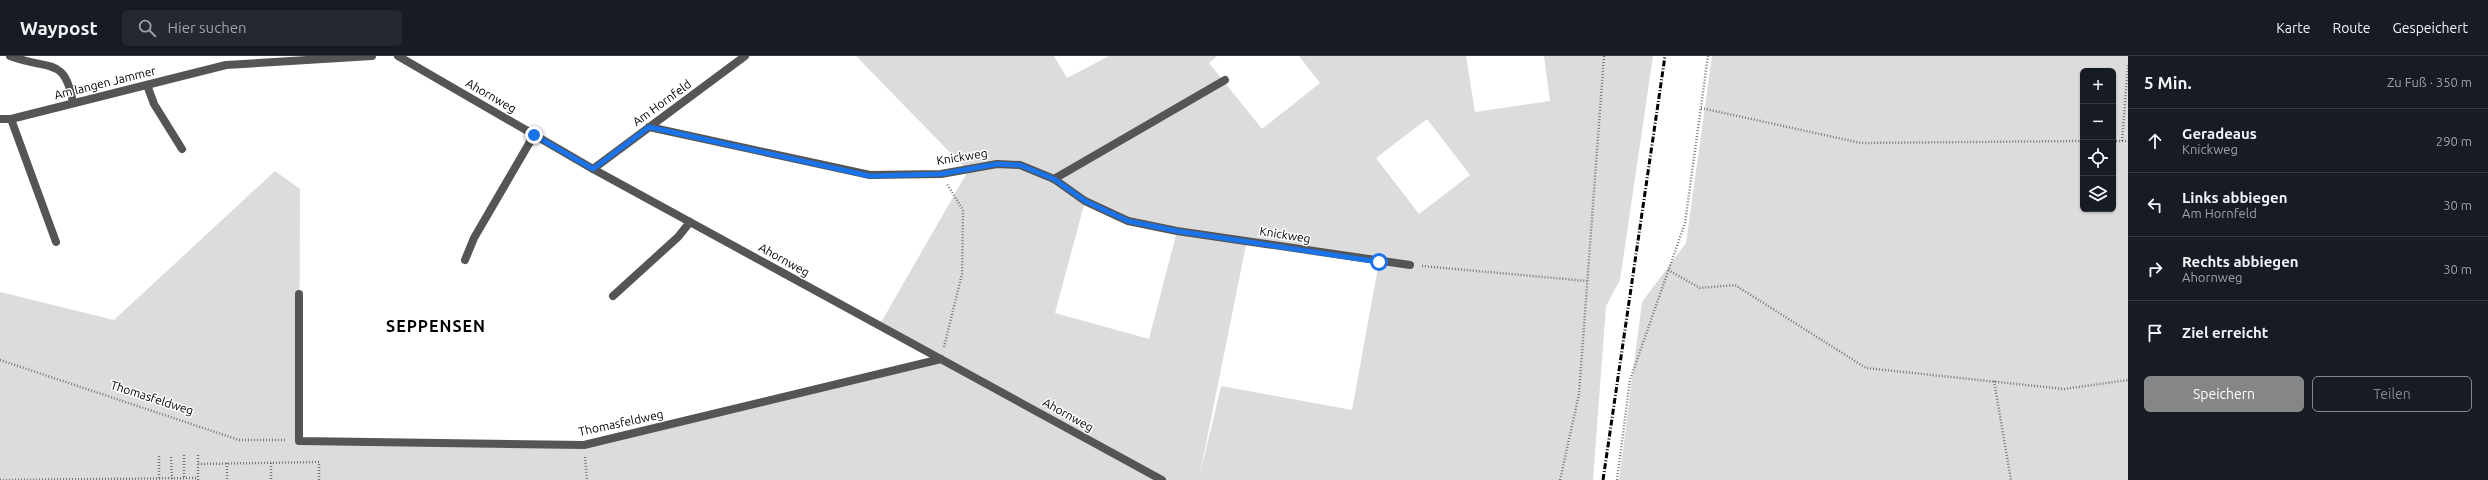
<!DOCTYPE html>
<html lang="de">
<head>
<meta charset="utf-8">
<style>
	:root { --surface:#171b24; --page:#242831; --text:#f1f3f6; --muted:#9ea1a6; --line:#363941; --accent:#858687 }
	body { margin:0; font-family:Ubuntu,sans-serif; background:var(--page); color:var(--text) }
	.controls { position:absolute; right:12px; top:12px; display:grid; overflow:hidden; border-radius:6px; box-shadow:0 1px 3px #0004 }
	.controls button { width:36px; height:36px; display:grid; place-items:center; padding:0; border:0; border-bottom:1px solid var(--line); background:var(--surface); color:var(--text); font:20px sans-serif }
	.stop { position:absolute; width:12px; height:12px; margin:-9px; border:3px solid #1a73e8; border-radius:50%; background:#fff }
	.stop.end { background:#1a73e8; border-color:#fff; box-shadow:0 1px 4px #0008 }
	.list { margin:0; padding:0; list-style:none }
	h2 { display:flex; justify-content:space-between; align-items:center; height:52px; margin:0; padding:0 16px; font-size:17px }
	h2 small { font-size:13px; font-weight:400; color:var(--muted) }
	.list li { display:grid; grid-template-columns:26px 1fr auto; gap:12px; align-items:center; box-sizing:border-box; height:64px; padding:0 16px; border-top:1px solid var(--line) }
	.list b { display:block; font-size:15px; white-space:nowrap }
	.list p { margin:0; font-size:13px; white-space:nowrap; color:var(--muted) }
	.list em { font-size:13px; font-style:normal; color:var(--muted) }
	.actions { display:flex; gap:8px; padding:12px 16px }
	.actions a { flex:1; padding:9px 0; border:1px solid var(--accent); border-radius:6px; text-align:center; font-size:14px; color:var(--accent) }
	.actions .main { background:var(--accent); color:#fff }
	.icon { flex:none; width:22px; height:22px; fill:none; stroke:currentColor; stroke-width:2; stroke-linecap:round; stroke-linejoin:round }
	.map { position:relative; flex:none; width:2128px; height:424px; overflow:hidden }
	header { display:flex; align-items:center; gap:24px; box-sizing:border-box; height:56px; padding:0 20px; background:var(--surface); border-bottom:1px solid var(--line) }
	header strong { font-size:19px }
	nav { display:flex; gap:22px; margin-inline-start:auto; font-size:14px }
	.search { width:280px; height:36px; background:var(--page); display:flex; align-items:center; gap:10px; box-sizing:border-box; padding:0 14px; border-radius:6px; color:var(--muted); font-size:15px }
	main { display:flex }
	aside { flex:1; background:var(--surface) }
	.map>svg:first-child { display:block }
	.green { fill:#dcdcdc; fill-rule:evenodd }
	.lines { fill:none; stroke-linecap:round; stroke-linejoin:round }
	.path { stroke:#777; stroke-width:2.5; stroke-dasharray:1 2; stroke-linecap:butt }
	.service { stroke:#555; stroke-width:8 }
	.minor { stroke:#555; stroke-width:8 }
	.rail { stroke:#000; stroke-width:3; stroke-dasharray:6 2 1 2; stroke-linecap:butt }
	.route { stroke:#1a73e8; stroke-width:5 }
	.labels { text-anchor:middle; stroke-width:3; stroke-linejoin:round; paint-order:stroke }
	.street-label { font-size:12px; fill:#000; stroke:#fff }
	.district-label { font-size:16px; font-weight:bold; letter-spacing:1px; fill:#000; stroke:#fff }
</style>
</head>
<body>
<header>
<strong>Waypost</strong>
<div class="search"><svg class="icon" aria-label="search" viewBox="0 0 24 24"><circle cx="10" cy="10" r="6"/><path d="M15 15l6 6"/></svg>Hier suchen</div>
<nav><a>Karte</a><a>Route</a><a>Gespeichert</a></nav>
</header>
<main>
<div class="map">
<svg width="2128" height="424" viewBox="0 0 2128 424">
	<rect width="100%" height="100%" fill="#fff"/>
	<path class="green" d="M856,0h198l13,22 42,-22h108l-8,7 53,66 58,-46 -21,-27h167l9,56 75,-11 -6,-45h109l-33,224 -14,26 -13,174h-1593v-188l114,28 161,-149 25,18 -1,252 285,4 356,-86 -61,-33 89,-155zM1427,63l43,56 -51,39 -43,-56zM1085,145l43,20 49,10 -28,108 -94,-26zM1247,184l132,22 -27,148 -131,-24 -22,93z
		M1712,0h416v424h-509l23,-178 44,-59zM2083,15h30v138h-30z"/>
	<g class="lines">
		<path class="path" d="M1701,52l160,35 222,-2
			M2113,85h9l6,-76
			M2122,85h6
			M1422,210l165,15
			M1668,214l32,18 35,-3 131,83 198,21 64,-9
			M944,291l18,-73 1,-64 -16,-26
			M0,304l239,80h47
			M1994,325l17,99
			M184,399v23
			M198,399v25
			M159,400v22
			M171,401l1,23
			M585,401l2,23
			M227,407v17
			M271,407v17
			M198,408l121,-2v18
			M0,424l198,-2
			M1560,424l19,-86 25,-338
			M1617,424l13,-100 55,-157 23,-167"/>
		<path class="service" d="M10,0c40,15 55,0 63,47
			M147,29l7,19 28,45
			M1054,123l171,-99
			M465,204l9,-22 60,-103
			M613,240l65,-59 12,-15"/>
		<path class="minor" d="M398,0l195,113 569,311
			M0,63h11l215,-54 146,-9
			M11,63l45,123
			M649,71l221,48 71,-1 56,-10 23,1 34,14 31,22 43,20 49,10 233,34
			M593,113l152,-113
			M299,238v147l285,4 357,-86"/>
		<path class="rail" d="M1603,424l62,-424"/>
	</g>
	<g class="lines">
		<path class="route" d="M534,79l59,34 56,-42 221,49 71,-2 56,-10 23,1 34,14 31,22 43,20 49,10 202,31"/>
	</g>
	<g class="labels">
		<g class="street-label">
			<text transform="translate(105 27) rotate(-14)" y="4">Am langen Jammer</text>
			<text transform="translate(491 40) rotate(30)" y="4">Ahornweg</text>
			<text transform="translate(662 47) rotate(-36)" y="4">Am Hornfeld</text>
			<text transform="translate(962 101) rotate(-9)" y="4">Knickweg</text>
			<text transform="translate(1285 179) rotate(9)" y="4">Knickweg</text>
			<text transform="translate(784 204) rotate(29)" y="4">Ahornweg</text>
			<text transform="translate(152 342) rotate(18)" y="4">Thomasfeldweg</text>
			<text transform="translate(1068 359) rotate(29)" y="4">Ahornweg</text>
			<text transform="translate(621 367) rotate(-12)" y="4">Thomasfeldweg</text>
		</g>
		<g class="district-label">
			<text x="436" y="276">SEPPENSEN</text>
		</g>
	</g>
</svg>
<div class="controls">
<button>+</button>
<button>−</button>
<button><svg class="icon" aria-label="locate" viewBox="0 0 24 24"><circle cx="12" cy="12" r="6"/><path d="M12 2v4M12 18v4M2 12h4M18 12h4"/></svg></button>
<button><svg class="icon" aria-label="layers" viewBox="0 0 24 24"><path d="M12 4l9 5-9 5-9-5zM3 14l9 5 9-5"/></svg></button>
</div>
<div class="stop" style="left:1379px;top:206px"></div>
<div class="stop end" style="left:534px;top:79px"></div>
</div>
<aside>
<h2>5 Min.<small>Zu Fuß · 350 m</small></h2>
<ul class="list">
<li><svg class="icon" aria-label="ahead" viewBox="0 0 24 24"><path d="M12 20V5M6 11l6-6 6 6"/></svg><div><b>Geradeaus</b><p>Knickweg</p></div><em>290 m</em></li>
<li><svg class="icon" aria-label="left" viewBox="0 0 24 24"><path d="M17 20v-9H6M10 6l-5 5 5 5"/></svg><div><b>Links abbiegen</b><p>Am Hornfeld</p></div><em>30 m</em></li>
<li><svg class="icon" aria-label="right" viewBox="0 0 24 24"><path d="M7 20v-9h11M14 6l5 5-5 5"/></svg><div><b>Rechts abbiegen</b><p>Ahornweg</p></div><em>30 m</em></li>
<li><svg class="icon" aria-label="arrive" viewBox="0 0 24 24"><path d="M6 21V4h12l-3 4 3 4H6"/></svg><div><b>Ziel erreicht</b></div></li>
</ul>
<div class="actions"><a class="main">Speichern</a><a>Teilen</a></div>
</aside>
</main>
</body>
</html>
